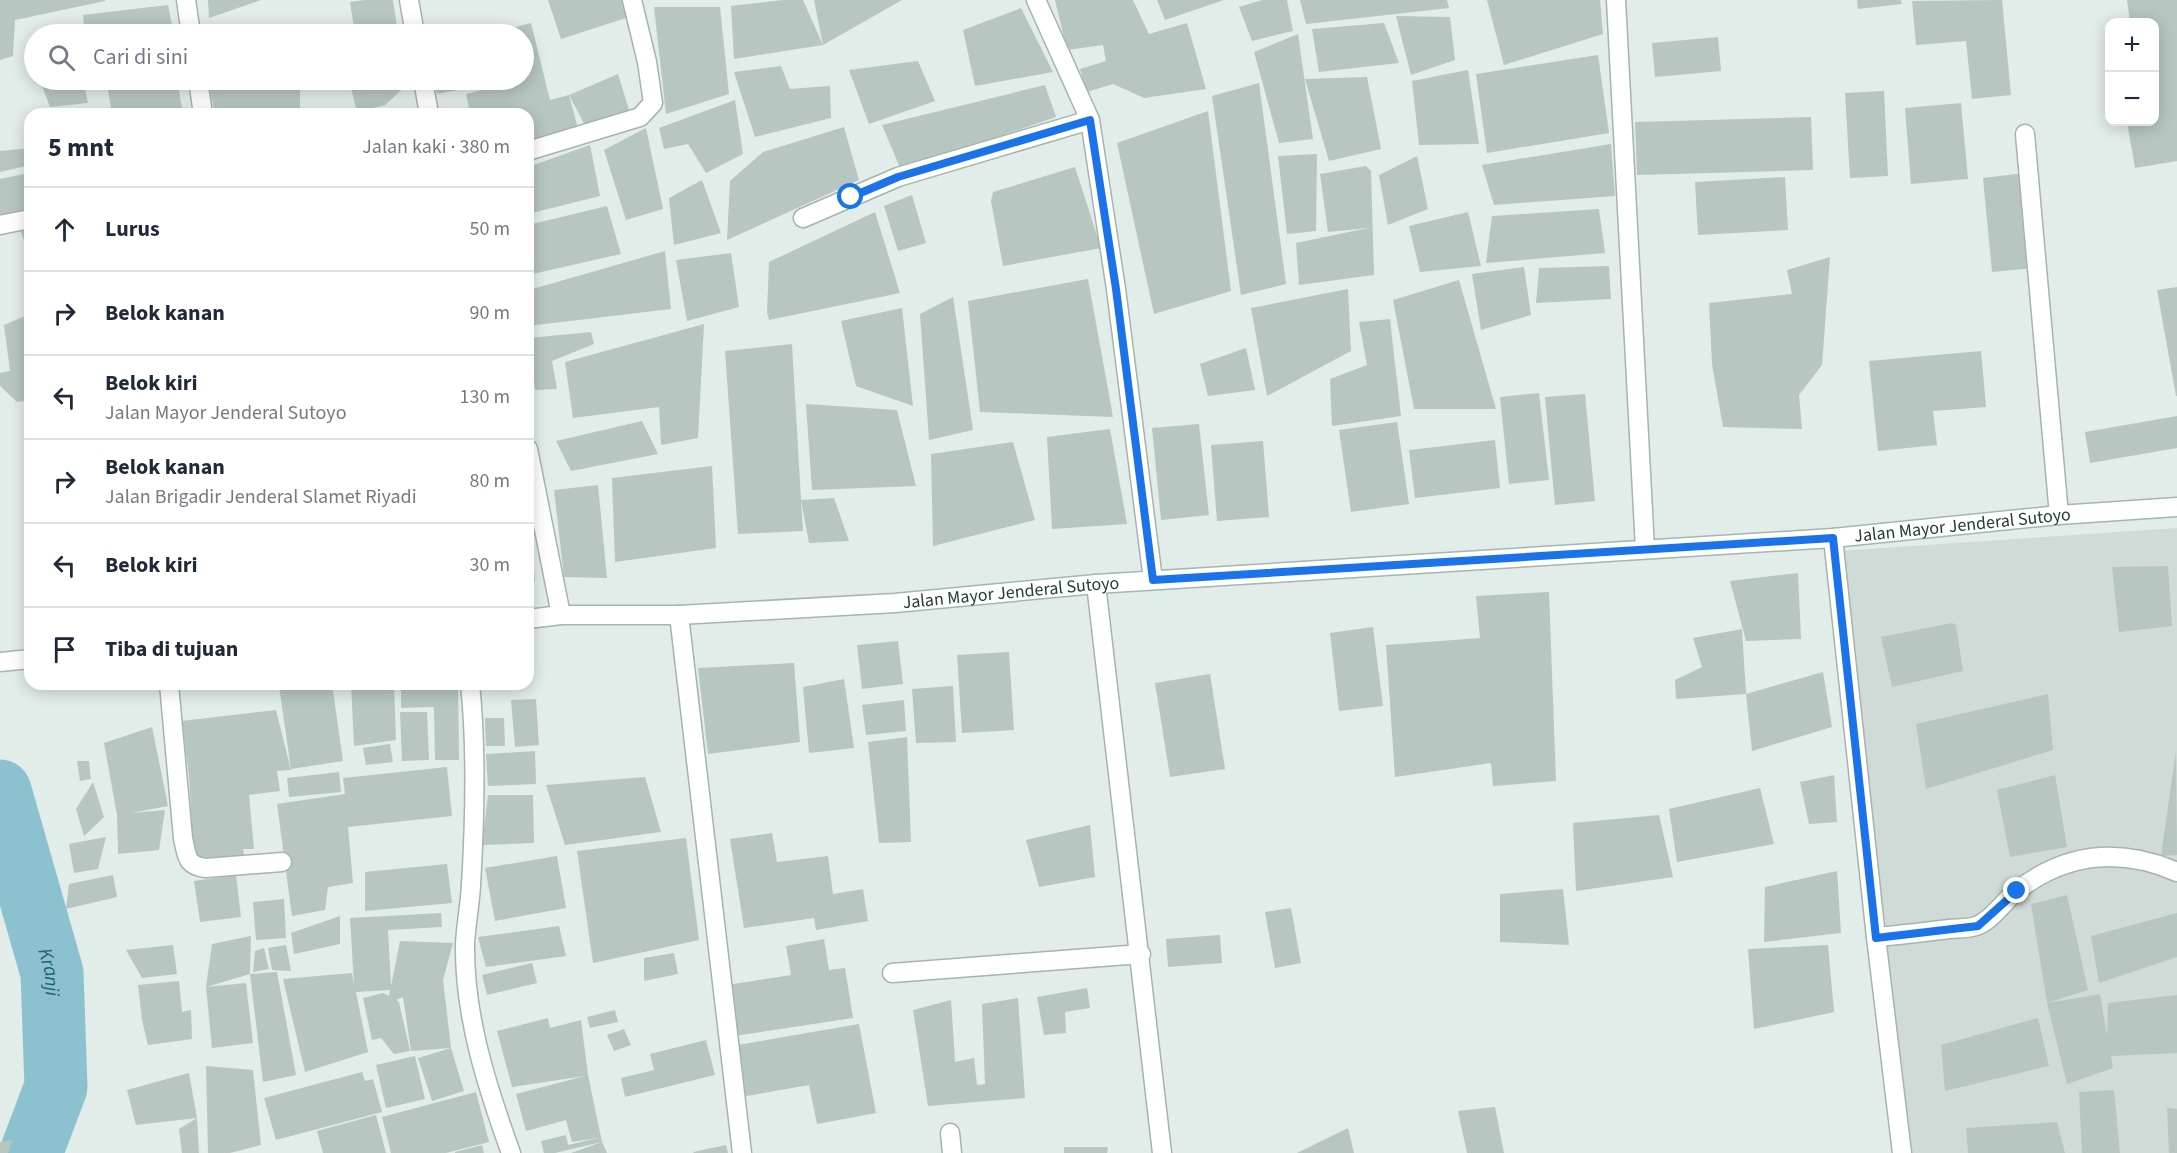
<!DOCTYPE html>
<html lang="id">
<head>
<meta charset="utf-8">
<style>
	:root { --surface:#fff; --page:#f6f6f7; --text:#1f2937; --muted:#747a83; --line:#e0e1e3 }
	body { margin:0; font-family:"Source Sans 3",sans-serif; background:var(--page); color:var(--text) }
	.controls { position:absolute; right:18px; top:18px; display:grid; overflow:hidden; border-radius:12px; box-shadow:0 3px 15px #0003 }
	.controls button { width:54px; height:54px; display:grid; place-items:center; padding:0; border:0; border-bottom:2px solid var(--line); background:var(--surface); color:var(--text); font:30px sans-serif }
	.stop { position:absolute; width:18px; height:18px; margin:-14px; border:4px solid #1a73e8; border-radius:50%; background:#fff }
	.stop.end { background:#1a73e8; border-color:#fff; box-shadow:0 2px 6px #0008 }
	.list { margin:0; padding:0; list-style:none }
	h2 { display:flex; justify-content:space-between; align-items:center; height:78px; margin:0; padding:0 24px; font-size:26px }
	h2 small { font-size:20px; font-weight:400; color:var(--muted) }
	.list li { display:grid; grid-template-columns:39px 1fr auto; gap:18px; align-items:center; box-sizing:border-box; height:84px; padding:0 24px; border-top:2px solid var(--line) }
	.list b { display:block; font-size:22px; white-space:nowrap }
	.list p { margin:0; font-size:20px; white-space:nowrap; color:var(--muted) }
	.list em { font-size:20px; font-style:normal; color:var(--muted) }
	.icon { flex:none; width:33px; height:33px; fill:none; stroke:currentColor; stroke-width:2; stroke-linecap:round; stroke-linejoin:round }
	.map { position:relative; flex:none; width:2177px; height:1153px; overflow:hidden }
	.search { position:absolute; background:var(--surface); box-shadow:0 3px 15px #0003; left:24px; top:24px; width:510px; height:66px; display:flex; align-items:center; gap:15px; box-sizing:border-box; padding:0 21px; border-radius:33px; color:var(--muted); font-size:22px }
	.panel { position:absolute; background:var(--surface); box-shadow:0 3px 15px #0003; left:24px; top:108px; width:510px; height:582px; border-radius:18px }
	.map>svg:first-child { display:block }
	.built { fill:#d0dbd7 }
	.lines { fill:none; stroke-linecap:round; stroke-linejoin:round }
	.river { stroke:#8cc1cf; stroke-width:63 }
	.building { fill:#b7c6c1 }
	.minor-casing { stroke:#a5b4af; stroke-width:21 }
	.tertiary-casing { stroke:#a5b4af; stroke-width:21 }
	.secondary-casing { stroke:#a1b7b0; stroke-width:21 }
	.minor { stroke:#fff; stroke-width:18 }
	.tertiary { stroke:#fff; stroke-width:18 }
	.secondary { stroke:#fff; stroke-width:18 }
	.route { stroke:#1a73e8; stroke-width:8 }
	.labels { text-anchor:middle; stroke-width:4.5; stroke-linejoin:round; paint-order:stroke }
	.street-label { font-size:18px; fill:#233c36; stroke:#f2f8f6 }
	.water-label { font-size:20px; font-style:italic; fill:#1f6376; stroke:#f2f8f6 }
</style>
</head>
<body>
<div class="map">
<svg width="2177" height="1153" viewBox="0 0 2177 1153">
	<rect width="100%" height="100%" fill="#e2ece8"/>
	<path class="built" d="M2177,528v625h-271l-68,-602z"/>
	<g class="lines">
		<path class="river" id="s1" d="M0,791l52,182 4,114 -25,66"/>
	</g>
	<path class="building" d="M0,0h105v1l-90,19 -2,36 -13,4z
		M208,0h53l-52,18z
		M365,0h28l5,34h-43l-5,-32z
		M548,0h76l5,17 -68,22z
		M783,0h20l20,45 -9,-45h88l-79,45 -89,14 -3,-53z
		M1055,0h78l16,34 38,-11 19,66 -62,9 -31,-14 -26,8 -7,-23 26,-8 -3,-16 -36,5z
		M1157,0h67l-59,20z
		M1262,0h25l6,31 -41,10 -13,-34z
		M1300,0h147l2,8 -143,16z
		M1487,0h113l3,34 -99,31z
		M1857,0h44l1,4 -44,5z
		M2002,0l9,95 -39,4 -6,-58 -50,4 -4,-44z
		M2127,0h50v161l-42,7 -8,-46h27v-100h-24z
		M168,5l6,29h-89l-2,-19z
		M654,7h66l9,87 -63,20z
		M1021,8l32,64 -78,14 -12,-56z
		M1396,16l54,1 5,43 -44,15z
		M531,23l19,77 19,-5 11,41 -52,13v-35h-58l-4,-20 32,-8 -2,-6h28v-46h-35z
		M1384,23l15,40 -80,9 -7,-43z
		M303,30v4h-36v-2z
		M1298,34l15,105 -34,4 -25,-91z
		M1718,37l3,34 -66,6 -3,-34z
		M1598,55l11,78 -122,20 -11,-79z
		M918,61l17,40 -66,23 -20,-54z
		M781,66l9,23 40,-3 1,32 -76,19 -21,-65z
		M1468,70l11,74 -60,1 -7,-64z
		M618,74l12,39 -44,14 -17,-32z
		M1367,77l14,72 -52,12 -24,-82z
		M40,80h43l5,23 -38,4z
		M177,80l6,33 -71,1 -4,-24z
		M208,80h102v5l-10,3v26h-85z
		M349,80h59l1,3 -24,22 -28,7z
		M434,80h39l1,7 -37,7z
		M1259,83l27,201 -45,11 -29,-199z
		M1045,85l11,32 -155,53 -19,-45z
		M1884,91l4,85 -38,2 -5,-85z
		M735,100l8,54 -37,19 -18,-29 -24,5 -5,-21z
		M1961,103l7,76 -57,5 -6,-76z
		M1208,111l23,180 -77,23 -37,-171z
		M1811,117l2,53 -176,5 -2,-53z
		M844,127l15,53 -132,60 3,-59 33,-29z
		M646,128l17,81 -37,11 -22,-70z
		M1611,144l4,52 -121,9 -12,-40z
		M590,145l10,51 -72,18v-47z
		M30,148v17l-30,7v-21z
		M1317,154l-1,77 -29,3 -9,-78z
		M1417,156l11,53 -40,16 -9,-50z
		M1366,166l5,5 3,104 -75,10 -3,-42 72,-15 -40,4 -8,-58z
		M1075,167l26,81 -98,18 -12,-65 2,-9z
		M2024,173l10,95 -42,4 -9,-94z
		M24,174l6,39 -30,6v-40z
		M1785,177l3,53 -90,5 -3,-53z
		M702,180l19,53 -47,12 -5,-47z
		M912,195l14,48 -28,8 -14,-45z
		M607,206l14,48 -93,21v-50z
		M1599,209l6,44 -119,10 6,-47z
		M875,212l25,81 -131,27 -2,-8 2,-50z
		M1468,212l13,54 -61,6 -11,-46z
		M19,227h11v29z
		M665,251l6,58 -143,17 1,-36z
		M731,253l8,54 -52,14 -11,-61z
		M1830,257l-8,108 -23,30 3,34 -79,-2 -11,-63 -3,-61 83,-9 -5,-24z
		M1609,266l2,33 -75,4 3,-35z
		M1524,267l7,48 -50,15 -9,-56z
		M1088,279l25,138 -133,-5 -12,-111z
		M1459,280l37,129h-82l-21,-109z
		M28,283l2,32 -5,1z
		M2177,287v109h-1l-19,-106z
		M1348,289l3,62 -84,45 -16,-88z
		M953,297l20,133 -44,10 -9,-126z
		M902,308l11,98 -57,-20 -15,-65z
		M25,316l5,7v77l-13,2 -17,-16v-13l10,-2 -6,-46z
		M1390,319l11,97 -69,10 -2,-47 37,-14 -8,-43z
		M704,324l-6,114 -37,7 -2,-38 -86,11 -8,-56z
		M591,332l3,12 -42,17 5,28 -22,1 -6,-52z
		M792,344l9,156 33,-2 15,43 -40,2 -8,-43 2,31 -65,3 -13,-183z
		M1246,348l9,42 -47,6 -8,-32z
		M1981,351l5,56 -53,4 4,34 -59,6 -9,-90z
		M1539,393l10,87 -40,4 -9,-87z
		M1585,394l10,107 -40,4 -10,-108z
		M806,404l91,6 19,76 -104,4z
		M2177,416v32l-87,15 -5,-31z
		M642,421l16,33 -87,17 -15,-30z
		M1397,422l12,82 -58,8 -12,-82z
		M1199,424l10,91 -48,5 -9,-92z
		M1110,429l17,95 -75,5 -5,-92z
		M1495,440l5,48 -85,10 -6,-48z
		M1263,441l6,76 -52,4 -6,-76z
		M1013,442l22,78 -102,26 -2,-92z
		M712,466l4,82 -101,14 -3,-84z
		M598,485l9,93 -43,-1 -10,-87z
		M528,526h2l5,55h-7z
		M2168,566l4,60 -53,6 -7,-65z
		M1798,573l3,66 -55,2 -16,-60z
		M1549,592l7,189 -63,5 -2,-23 -96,14 -9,-132 94,-7 -4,-42z
		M1952,623l4,2 7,46 -71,16 -11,-50z
		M1373,627l10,79 -44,5 -9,-78z
		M1742,629l4,65 -70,5 -1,-19 27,-13 -9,-29z
		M898,641l5,43 -41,5 -5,-44z
		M1009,652l5,78 -52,3 -5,-78z
		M794,663l6,79 -92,12 -10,-86z
		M1823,672l9,55 -80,24 -6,-57z
		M1210,674l15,95 -55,8 -15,-94z
		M844,679l10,69 -45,5 -6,-66z
		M290,684h42l11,77 -52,8 -12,-83z
		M351,684h43l2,56 -42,6z
		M953,686l3,56 -40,1 -4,-54z
		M401,687h57l1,73h-24l-1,-53 -33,1z
		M2048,694l5,56 -127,39 -10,-65z
		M536,699l3,46 -24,2 -4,-47z
		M904,700l2,31 -40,4 -4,-30z
		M276,710l15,60 -14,1 3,20 -31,4 5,54h-11l1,7 -50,7 -5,-87 -7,-55z
		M400,712h27l2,48 -27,1z
		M485,718h19l1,28h-19z
		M152,727l16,79 -37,7 34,-3 -6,40 -41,4 -1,-39 -13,-72z
		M907,737l4,105 -32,1 -11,-101z
		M390,744l3,18 -27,3 -3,-17z
		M535,751l1,33 -48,2 -2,-32z
		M2176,751l1,104 -16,1z
		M77,761h12l2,18 -11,2z
		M447,767l5,49 -104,11 5,56 -25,4 -3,23 -33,6 -15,-112 68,-10 -2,-16z
		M339,772l2,20 -52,5 -2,-19z
		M1834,775l3,47 -28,2 -9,-42z
		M2055,775l12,72 -57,10 -13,-67z
		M645,777l16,55 -96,13 -19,-60z
		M93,782l11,35 -20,19 -8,-27z
		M1760,788l14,56 -97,18 -8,-53z
		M488,795h45l1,48 -52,2z
		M1659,815l14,62 -97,14 -3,-68z
		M1090,825l5,52 -56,10 -13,-47z
		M772,833l5,29 51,-6 5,38 30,-5 5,32 -52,9 -2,-12 -70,10 -14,-89z
		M106,837l-8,32 -24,4 -5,-29z
		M686,838l13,102 -106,23 -16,-112z
		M557,856l9,52 -71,13 -10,-53z
		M447,864l5,39 -87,8v-39z
		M1837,871l4,62 -77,9 1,-55z
		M113,875l4,22 -51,12 3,-25z
		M236,875l5,42 -41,5 -6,-41z
		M1563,889l6,56 -69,-3v-48z
		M2067,895l21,95 -41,13 -16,-99z
		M284,899l2,39 -30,2 -3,-38z
		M1291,908l10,55 -26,5 -10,-56z
		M441,913l1,14 -54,3 3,56 9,-45 53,2 -10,37 8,68 13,43 -32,10 -14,-43 33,-10 -40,3 -8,-54 -7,3 3,2 11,49 -16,3 -13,-16 -9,2 -9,-42 20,-5 6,3 1,-6 -34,2 12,60 -63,20 -22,-93 69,-6 2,12 -4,-67z
		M2177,913v44l-78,26 -8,-47z
		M340,916v28l-46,10 -3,-21z
		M559,926l7,30 -80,11 -8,-30z
		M1220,935l2,28 -54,4 -2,-28z
		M251,936l-1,38 27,-2 19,103 -33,7 -13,-108 -44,13 40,-4 7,60 -41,5 -6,-61 6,-43z
		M824,939l5,31 16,-2 8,50 -119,18 -7,-51 64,-10 -5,-29z
		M173,945l4,29 -35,4 -16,-28z
		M286,945l5,26 -19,-1 -4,-22z
		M1828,945l6,67 -80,17 -6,-80z
		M264,948l5,21 -16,3 2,-21z
		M674,953l4,21 -34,7v-23z
		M532,963l5,20 -50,12 -5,-20z
		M179,981l3,31 9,-2 1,29 -44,6 -6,-25 -4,-35z
		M1087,988l3,20 -25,4 1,21 -22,2 -7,-38z
		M2100,994l7,42 1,-33 69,-8v58l-66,3 2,12 -46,16 -20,-81z
		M1018,998l7,100 -97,8 -15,-96 38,-10 4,62 19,-4 3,27 8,-1 -3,-80z
		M615,1010l3,12 -28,6 -3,-11z
		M548,1018l2,10 31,-8 7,55 14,67 -47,11h-11l-3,-12 25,-6 2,10 29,-7 -25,4 -6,-22 -40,11 -10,-37 69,-18 -73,11 -15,-56z
		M2038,1018l11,48 -104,25 -4,-46z
		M859,1024l17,89 -59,11 -8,-39 -68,12 -9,-51z
		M624,1029l7,16 -17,6 -7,-16z
		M706,1040l9,35 -90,22 -4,-19 33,-8 -4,-16z
		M415,1056l10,43 -39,9 -10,-43z
		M206,1066l47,4 8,75 -31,8h-22z
		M362,1072l3,9 8,-2 9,33 -106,28 -12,-42z
		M189,1073l8,45 2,35h-17l-3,-24 18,-11 -61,7 -9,-35z
		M2114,1090l6,63h-38l-3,-61z
		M476,1092l13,50 -43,11h-55l-9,-36z
		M1495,1107l9,46h-37l-9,-42z
		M2167,1108l10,1v44h-8z
		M376,1115l10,38h-63l-6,-22z
		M2057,1122l8,31h-97l-2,-25z
		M1348,1128l6,25h-57z
		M13,1140l-5,13h-8v-11z
		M602,1142l5,11h-36z
		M482,1145l2,8h-29v-1z
		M726,1145l2,8h-34l-1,-1z
		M1064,1147h44l-1,6h-43z"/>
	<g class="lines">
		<g class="minor-casing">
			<path id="minor" d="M186,0l5,34
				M409,0l6,34
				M1036,0l54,120 26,169 37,291
				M1616,0l29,549
				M198,80l5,34
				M423,80l6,34
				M2025,134l34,381
				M528,151l112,-34 13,-14 -6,-41 -15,-62
				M803,218l95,-41 192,-57
				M0,225l30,-6
				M528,449l33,166
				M1096,584l66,569
				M679,615l63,538
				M169,684l14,154c4,18 3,28 23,30l76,-6
				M470,684c7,66 5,135 1,201 -1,20 -5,39 -6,59 -1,72 22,143 46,209
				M1876,937c24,-2 48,-5 73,-8 8,-1 19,0 27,-3 14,-4 27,-23 38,-33 50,-40 105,-46 163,-21
				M892,973l249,-19
				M950,1133l2,20"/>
		</g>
		<g class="tertiary-casing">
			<path id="tertiary" d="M1833,538l43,399 26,216"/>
		</g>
		<g class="secondary-casing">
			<g id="secondary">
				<path id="s2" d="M528,619l33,-4h118l216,-12 201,-19 737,-46 226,-23 118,-8"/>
				<path d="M0,662l30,-3"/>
			</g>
		</g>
		<use href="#minor" class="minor"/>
		<use href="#tertiary" class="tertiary"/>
		<use href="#secondary" class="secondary"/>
	</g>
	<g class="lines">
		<path class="route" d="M851,197l47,-20 192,-57 26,169 37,291 680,-42 43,400 102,-12 39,-35"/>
	</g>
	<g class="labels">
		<g class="street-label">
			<text dy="6" stroke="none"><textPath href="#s2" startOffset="1438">Jalan Mayor Jenderal Sutoyo</textPath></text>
			<text dy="6" stroke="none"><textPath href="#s2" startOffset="484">Jalan Mayor Jenderal Sutoyo</textPath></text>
		</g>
		<g class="water-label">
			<text dy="7" stroke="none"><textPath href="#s1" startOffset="188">Kranji</textPath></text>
		</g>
	</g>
</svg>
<div class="controls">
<button>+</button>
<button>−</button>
</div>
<div class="stop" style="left:851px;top:197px"></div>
<div class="stop end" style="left:2017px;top:891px"></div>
<div class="search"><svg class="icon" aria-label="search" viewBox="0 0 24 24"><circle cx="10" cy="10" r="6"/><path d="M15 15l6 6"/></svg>Cari di sini</div>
<section class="panel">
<h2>5 mnt<small>Jalan kaki · 380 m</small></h2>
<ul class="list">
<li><svg class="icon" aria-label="ahead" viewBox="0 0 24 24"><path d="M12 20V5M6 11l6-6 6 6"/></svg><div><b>Lurus</b></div><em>50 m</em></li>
<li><svg class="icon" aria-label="right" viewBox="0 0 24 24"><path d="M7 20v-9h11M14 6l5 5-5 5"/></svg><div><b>Belok kanan</b></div><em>90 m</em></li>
<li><svg class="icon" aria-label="left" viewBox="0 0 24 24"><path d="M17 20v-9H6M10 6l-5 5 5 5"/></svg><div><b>Belok kiri</b><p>Jalan Mayor Jenderal Sutoyo</p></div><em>130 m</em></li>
<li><svg class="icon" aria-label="right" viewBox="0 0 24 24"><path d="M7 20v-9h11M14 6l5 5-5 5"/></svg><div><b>Belok kanan</b><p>Jalan Brigadir Jenderal Slamet Riyadi</p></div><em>80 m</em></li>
<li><svg class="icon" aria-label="left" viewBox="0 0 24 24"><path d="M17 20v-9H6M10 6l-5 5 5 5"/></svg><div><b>Belok kiri</b></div><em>30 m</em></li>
<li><svg class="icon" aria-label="arrive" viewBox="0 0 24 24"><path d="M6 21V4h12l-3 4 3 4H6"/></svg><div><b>Tiba di tujuan</b></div></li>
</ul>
</section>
</div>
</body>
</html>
